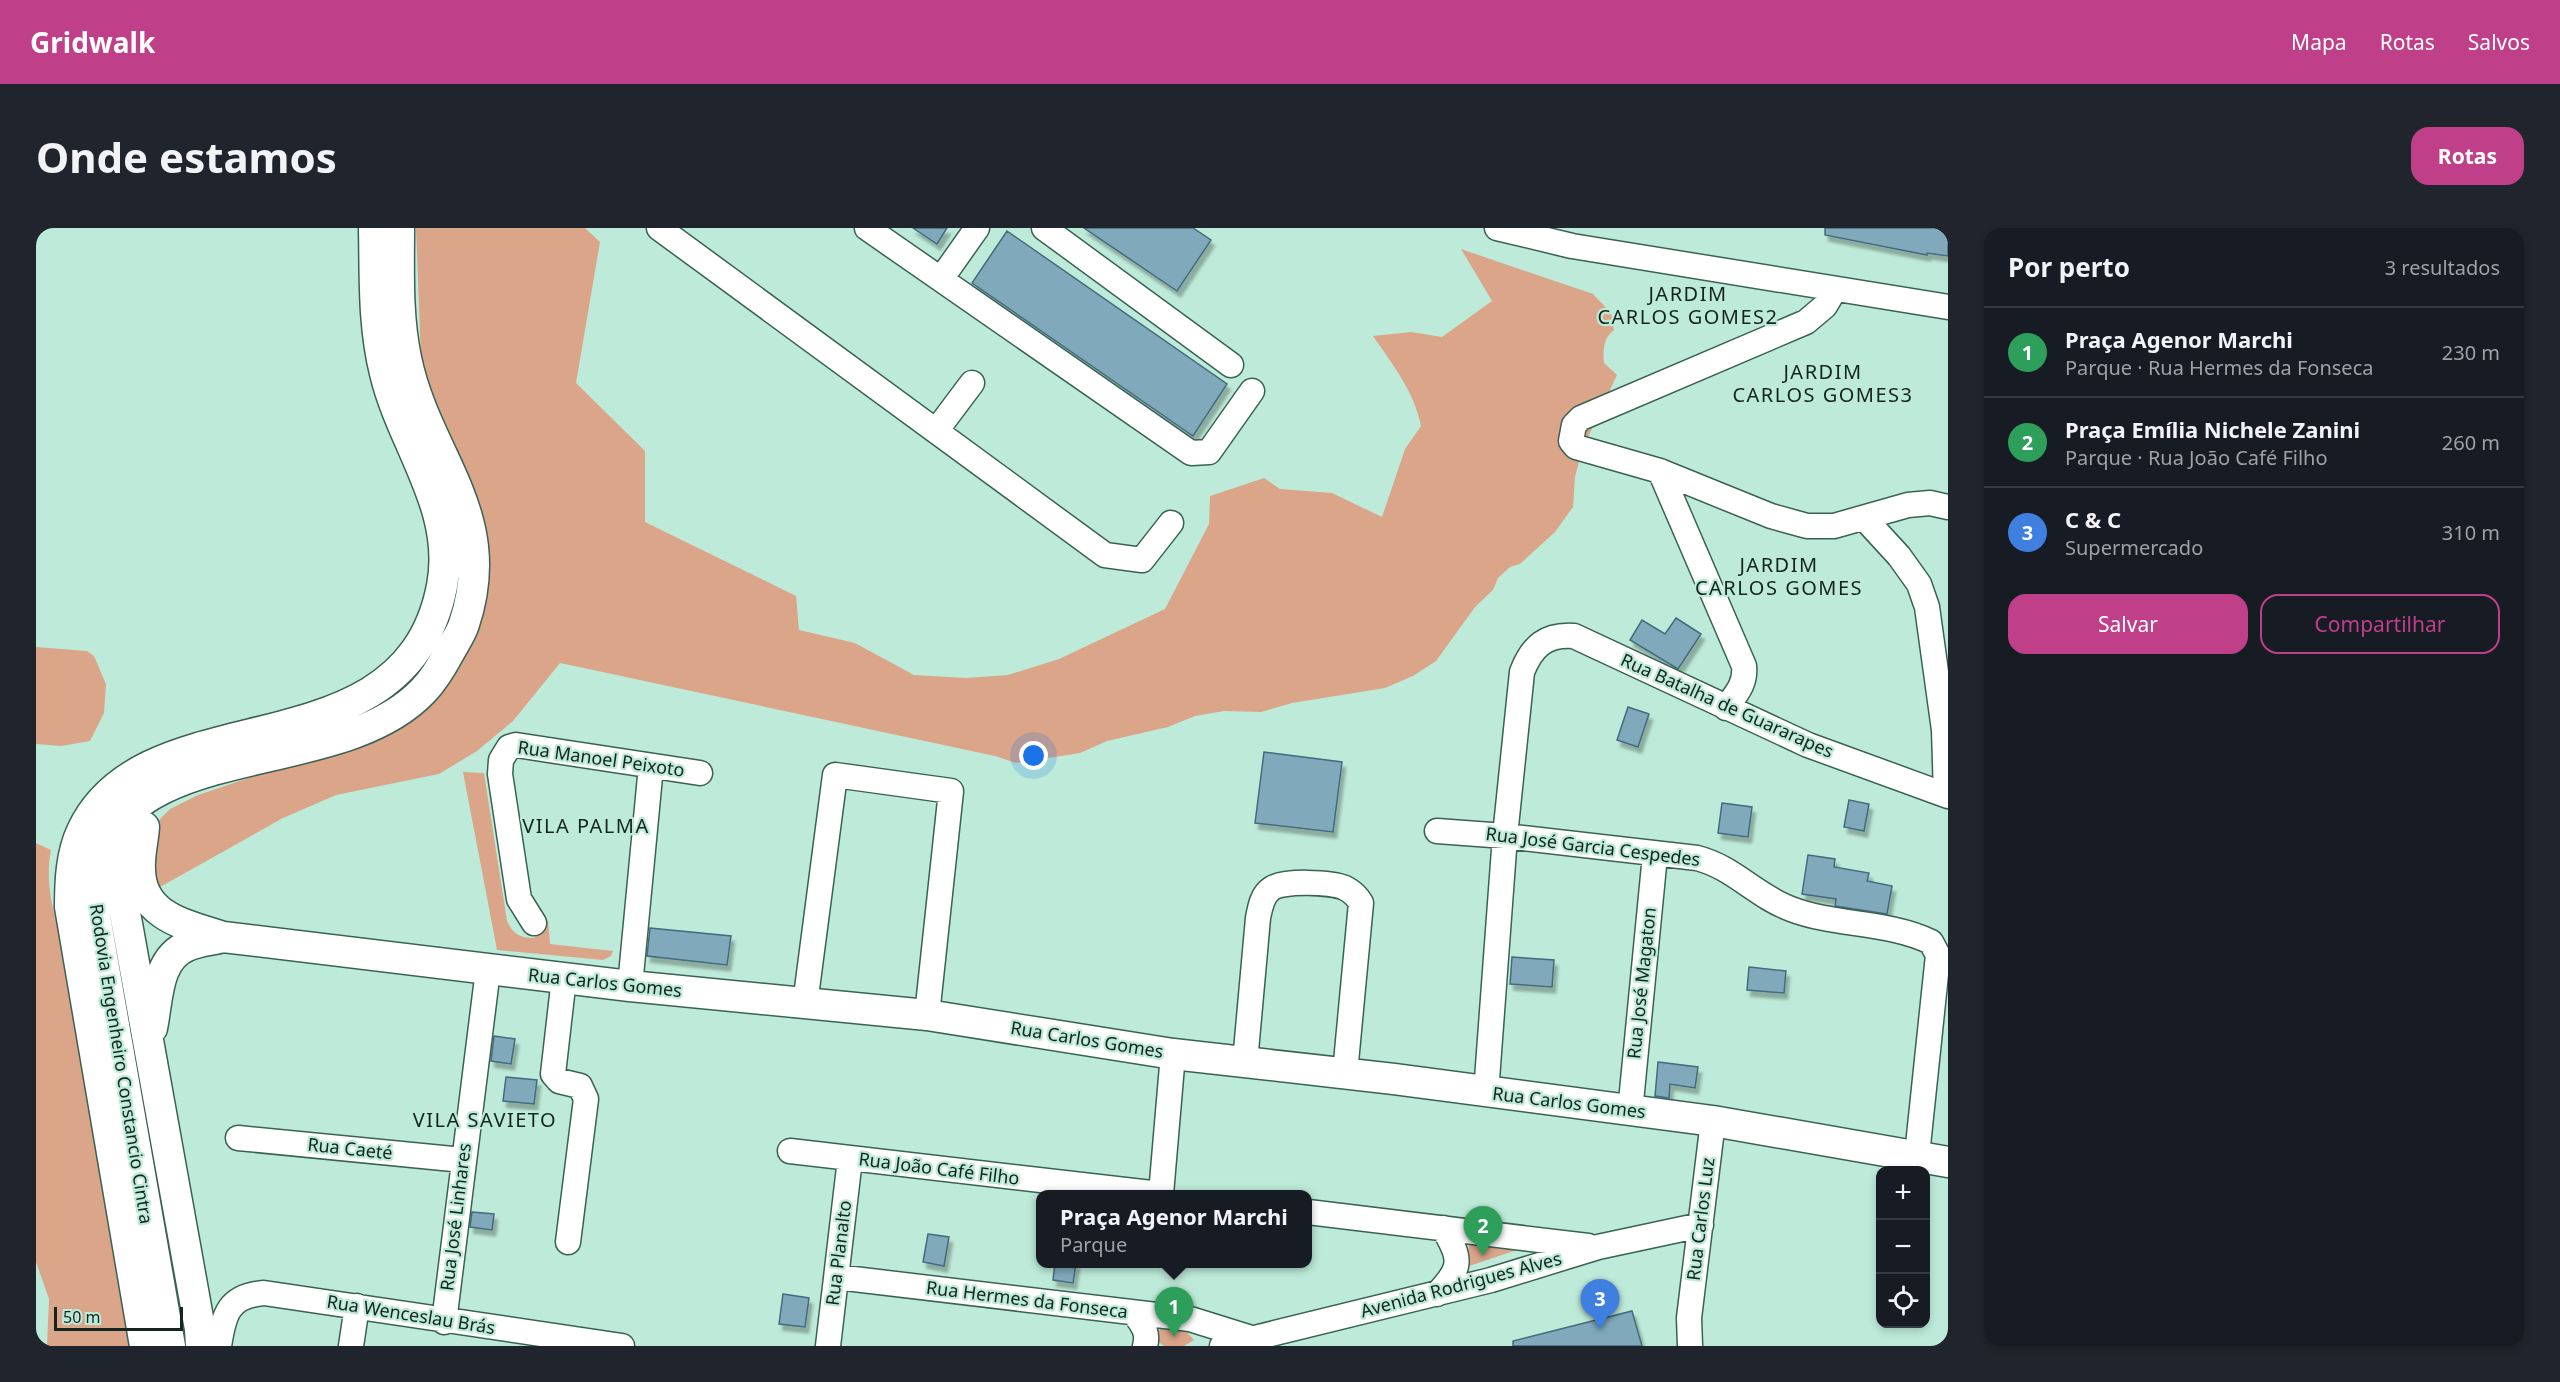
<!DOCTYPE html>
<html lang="pt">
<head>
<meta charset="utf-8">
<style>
	:root { --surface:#171b24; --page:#20242c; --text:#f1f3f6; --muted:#9ea1a6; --line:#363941; --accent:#c03f89 }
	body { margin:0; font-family:"Noto Sans",sans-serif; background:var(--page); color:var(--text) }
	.controls { position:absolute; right:18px; bottom:18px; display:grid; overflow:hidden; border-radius:12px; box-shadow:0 3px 9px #0003 }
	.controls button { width:54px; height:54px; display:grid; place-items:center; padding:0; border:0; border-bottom:2px solid var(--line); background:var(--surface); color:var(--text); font:30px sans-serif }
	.scale { position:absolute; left:18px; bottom:15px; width:129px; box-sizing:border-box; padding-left:6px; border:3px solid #14251f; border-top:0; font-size:16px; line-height:21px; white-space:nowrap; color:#14251f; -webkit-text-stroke:4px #beebd9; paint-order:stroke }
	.you { position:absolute; left:998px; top:528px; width:21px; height:21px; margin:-15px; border:4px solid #fff; border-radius:50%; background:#1a73e8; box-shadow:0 0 0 9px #1a73e833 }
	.badge { display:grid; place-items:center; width:39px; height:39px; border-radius:50%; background:var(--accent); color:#fff; font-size:20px; font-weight:700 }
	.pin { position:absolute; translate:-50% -50px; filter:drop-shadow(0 2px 3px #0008) }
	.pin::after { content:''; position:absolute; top:32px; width:21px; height:18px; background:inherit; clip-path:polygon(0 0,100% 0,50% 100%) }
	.popup { position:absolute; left:1000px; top:962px; width:276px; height:78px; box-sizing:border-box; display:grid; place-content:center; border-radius:12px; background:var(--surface); filter:drop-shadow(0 2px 4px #0005); font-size:20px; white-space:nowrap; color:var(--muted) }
	.popup b { font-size:22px; color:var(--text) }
	.popup::after { content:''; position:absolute; left:50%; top:100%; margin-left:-12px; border:12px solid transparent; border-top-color:var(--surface) }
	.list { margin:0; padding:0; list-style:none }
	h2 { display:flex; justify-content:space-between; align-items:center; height:78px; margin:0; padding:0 24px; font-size:26px }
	h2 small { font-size:20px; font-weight:400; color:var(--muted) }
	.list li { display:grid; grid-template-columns:39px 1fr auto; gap:18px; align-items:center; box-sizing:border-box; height:90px; padding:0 24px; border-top:2px solid var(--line) }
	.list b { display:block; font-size:22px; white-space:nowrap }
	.list p { margin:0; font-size:20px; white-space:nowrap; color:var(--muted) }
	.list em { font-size:20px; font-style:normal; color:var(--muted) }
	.actions { display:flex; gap:12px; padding:18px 24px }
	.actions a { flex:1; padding:14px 0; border:2px solid var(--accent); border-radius:18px; text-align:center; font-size:21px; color:var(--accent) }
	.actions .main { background:var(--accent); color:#fff }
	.icon { flex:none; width:33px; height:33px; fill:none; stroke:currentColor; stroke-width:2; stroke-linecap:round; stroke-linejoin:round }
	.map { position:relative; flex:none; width:1912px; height:1118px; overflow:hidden; border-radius:18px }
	header { display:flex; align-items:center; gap:36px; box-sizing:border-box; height:84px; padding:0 30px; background:var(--accent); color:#fff }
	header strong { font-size:28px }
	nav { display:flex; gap:33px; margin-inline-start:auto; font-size:21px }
	.intro { display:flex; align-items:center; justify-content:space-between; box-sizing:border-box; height:144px; padding:0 36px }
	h1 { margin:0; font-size:42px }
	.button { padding:15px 27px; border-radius:18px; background:var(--accent); color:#fff; font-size:21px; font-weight:700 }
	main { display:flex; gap:36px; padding:0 36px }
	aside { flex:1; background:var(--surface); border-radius:18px; box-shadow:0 3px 9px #0003 }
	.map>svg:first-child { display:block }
	.green { fill:#daa589 }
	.building { fill:#80a9bc; stroke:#456b7d; stroke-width:1.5; filter:url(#shadow) }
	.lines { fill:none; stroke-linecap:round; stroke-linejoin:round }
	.minor-casing { stroke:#396253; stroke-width:27 }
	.major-casing { stroke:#396253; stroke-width:33 }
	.minor { stroke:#fff; stroke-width:24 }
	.major { stroke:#fff; stroke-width:30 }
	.labels { text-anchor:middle; stroke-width:4.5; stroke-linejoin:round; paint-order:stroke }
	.street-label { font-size:18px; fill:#14251f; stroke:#beebd9 }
	.neighbourhood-label { font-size:20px; letter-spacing:1.5px; fill:#14251f; stroke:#beebd9 }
</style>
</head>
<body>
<header>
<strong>Gridwalk</strong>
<nav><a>Mapa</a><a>Rotas</a><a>Salvos</a></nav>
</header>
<div class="intro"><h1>Onde estamos</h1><a class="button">Rotas</a></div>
<main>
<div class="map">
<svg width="1912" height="1118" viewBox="0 0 1912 1118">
	<defs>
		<filter id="shadow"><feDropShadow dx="3.5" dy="6" stdDeviation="1.5" flood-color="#0004"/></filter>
	</defs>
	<rect width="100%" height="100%" fill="#beebd9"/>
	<path class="green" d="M380,0h169l15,14 -24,141 69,68v71l151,74 3,34 56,13 59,32 52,3 42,-3 51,-16 106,-50 44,-85 1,-28 54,-18 16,11 52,4 50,24 23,-68 16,-23c-7,-35 -28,-61 -48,-90l38,-4 31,5 50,-36 -31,-52 132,45 18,19 3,17c-11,8 -11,21 -10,33l13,12 -35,75 -7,27 -2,30 -18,25 -35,32 -10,3 -12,11 -5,12 -18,17 -39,54 -23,15 -28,12 -93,15 -31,9 -37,-1 -29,5 -27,11 -61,14 -27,12 -64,10 -21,-7 -435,-93 -47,58 -36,30 -38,23 -103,21 -53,23 -123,69 -8,-14 5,-51 13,-13 28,-14 199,-67 80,-110 13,-55 -7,-41 -51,-118 -11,-47z
		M0,419l51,4 7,5 12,28 -2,29 -14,28 -29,5 -25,-2z
		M427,544l21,1 23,148c6,13 13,17 27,17l14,-18 2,24 63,7 -2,5 -8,4 -106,-10z
		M0,615l15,7c-8,42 7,77 21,116l91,380h-116l2,-47 -13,-37z
		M1434,1010l62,7 -66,22z
		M1128,1097l21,5 9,10 -10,6h-20l-8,-6 3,-10z"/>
	<path class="building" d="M877,0h34l-10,16z
		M1048,0h109l18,12 -34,51z
		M1789,0h123v28l-21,-3v2l-102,-20z
		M971,3l220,153 -34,52 -221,-153z
		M1640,390l25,16 -23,35 -48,-29 12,-20 23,14z
		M1592,479l21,7 -11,33 -21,-7z
		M1228,524l78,10 -9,70 -78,-9z
		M1813,572l20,4 -5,27 -20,-4z
		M1686,575l30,4 -4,30 -30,-4z
		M1772,627l27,4 -1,8 35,6 -2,8 25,5 -5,28 -52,-8 1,-7 -34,-5z
		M614,700l81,8 -4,29 -80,-9z
		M1476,729l42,3 -2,27 -42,-3z
		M1713,739l37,4 -2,22 -37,-3z
		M458,808l21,3 -4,25 -20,-3z
		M1622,834l40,5 -3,21 -25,-4 -1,14 -14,-2z
		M470,849l31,3 -3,24 -31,-3z
		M436,984l22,2 -2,16 -22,-3z
		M892,1006l21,3 -5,29 -21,-4z
		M1019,1035h21l-3,20 -20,-3z
		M747,1066l26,4 -4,29 -26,-3z
		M1596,1083l10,35h-129v-5z"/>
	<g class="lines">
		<g class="minor-casing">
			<path id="minor" d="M623,0l446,327 37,5 29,-37
				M831,0l324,225 18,-1 43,-61
				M1008,0l187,137
				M1461,0l75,18 376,61
				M905,51l36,-51
				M1799,61l-10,17 -19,16 -225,96 -7,7 -3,16 5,6 84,24 111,45 36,10h27l74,-21 22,-2 18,4
				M900,203l36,-48
				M1624,243l84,195c2,18 -8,28 -18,42
				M1829,291l34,37 20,28 8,23 17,123 2,65
				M1401,603l68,5 192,22c36,9 59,38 94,51 44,17 97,12 140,33l7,13 -21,200
				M498,695l-15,-24 -19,-125 1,-14 8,-13 7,-2 184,28
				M528,750l-11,96 6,7 21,5 6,13 -18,143
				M594,758l21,-220
				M769,776l30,-229 116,16 -24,224
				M1209,834l13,-144c2,-10 4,-23 13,-29 11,-9 61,-7 74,-1 8,4 12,8 16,15l-16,170
				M1450,865l19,-257 17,-164c10,-26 24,-38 52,-36l234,109 140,51
				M1594,884l25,-257
				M202,910l225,22
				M754,923l370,43
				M1125,966l12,-140
				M1272,984l280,34
				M801,1049l353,42 61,19
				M1401,1066c25,-26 25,-35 6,-66
				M1098,1085c8,11 15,19 11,33
				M408,1094l44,-352
				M183,1118c5,-32 9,-50 45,-53l358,53
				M315,1118l6,-40
				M792,1118l22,-187
				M1186,1118l269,-66 107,-33 103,-22
				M1654,1118l-1,-28 24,-197"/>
		</g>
		<g class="major-casing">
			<path id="major" d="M108,599c-1,14 -5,29 -4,42 0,48 47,56 83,68l407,49 297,29 246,39 221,25 319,42 235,41
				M97,615l-8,20 -5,22 80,444 1,17
				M116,800c6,-28 4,-69 35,-82 11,-5 25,-6 36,-9
				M109,1118l-75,-439c0,-25 1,-53 12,-76 65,-139 323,-52 360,-245 15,-78 -40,-141 -57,-213 -12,-48 -10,-96 -11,-145
				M134,1118l-75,-430c-1,-17 -5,-39 0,-55 43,-125 244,-82 328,-170 11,-11 19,-25 26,-38 5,-10 12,-19 15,-29 37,-110 -38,-167 -58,-266 -9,-43 -7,-87 -7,-130"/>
		</g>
		<use href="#minor" class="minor"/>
		<use href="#major" class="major"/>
	</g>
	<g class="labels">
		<g class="street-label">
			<text transform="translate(1691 478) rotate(24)" y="6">Rua Batalha de Guararapes</text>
			<text transform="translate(565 531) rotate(8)" y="6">Rua Manoel Peixoto</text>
			<text transform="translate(1557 619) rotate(7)" y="6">Rua José Garcia Cespedes</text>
			<text transform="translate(569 755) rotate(6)" y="6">Rua Carlos Gomes</text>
			<text transform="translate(1606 755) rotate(-84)" y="6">Rua José Magaton</text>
			<text transform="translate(1051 812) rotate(9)" y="6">Rua Carlos Gomes</text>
			<text transform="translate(85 836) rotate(81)" y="6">Rodovia Engenheiro Constancio Cintra</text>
			<text transform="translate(1533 875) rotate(7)" y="6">Rua Carlos Gomes</text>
			<text transform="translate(314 921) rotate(6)" y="6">Rua Caeté</text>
			<text transform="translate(903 941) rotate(7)" y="6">Rua João Café Filho</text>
			<text transform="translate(420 989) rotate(-83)" y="6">Rua José Linhares</text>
			<text transform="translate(1665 991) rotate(-83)" y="6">Rua Carlos Luz</text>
			<text transform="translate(803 1025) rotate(-83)" y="6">Rua Planalto</text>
			<text transform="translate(1425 1057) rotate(-15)" y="6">Avenida Rodrigues Alves</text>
			<text transform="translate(991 1072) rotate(7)" y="6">Rua Hermes da Fonseca</text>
			<text transform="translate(375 1087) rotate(9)" y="6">Rua Wenceslau Brás</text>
		</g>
		<g class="neighbourhood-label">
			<text x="1652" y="73">JARDIM<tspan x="1652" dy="23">CARLOS GOMES2</tspan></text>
			<text x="1787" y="151">JARDIM<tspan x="1787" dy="23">CARLOS GOMES3</tspan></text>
			<text x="1743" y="344">JARDIM<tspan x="1743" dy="23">CARLOS GOMES</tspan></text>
			<text x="550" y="605">VILA PALMA</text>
			<text x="449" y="899">VILA SAVIETO</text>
		</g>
	</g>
</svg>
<div class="controls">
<button>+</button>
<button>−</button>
<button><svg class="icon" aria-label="locate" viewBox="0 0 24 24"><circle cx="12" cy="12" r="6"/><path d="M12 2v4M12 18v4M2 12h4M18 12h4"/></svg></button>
</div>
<div class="scale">50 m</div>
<div class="you"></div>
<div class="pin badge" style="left:1138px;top:1109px;background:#2e9e5b">1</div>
<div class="popup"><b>Praça Agenor Marchi</b>Parque</div>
<div class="pin badge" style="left:1447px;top:1028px;background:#2e9e5b">2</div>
<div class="pin badge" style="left:1564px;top:1101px;background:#3f7fe0">3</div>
</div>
<aside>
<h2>Por perto<small>3 resultados</small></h2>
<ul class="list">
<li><span class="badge" style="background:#2e9e5b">1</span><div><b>Praça Agenor Marchi</b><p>Parque · Rua Hermes da Fonseca</p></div><em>230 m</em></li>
<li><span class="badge" style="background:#2e9e5b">2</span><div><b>Praça Emília Nichele Zanini</b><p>Parque · Rua João Café Filho</p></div><em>260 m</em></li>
<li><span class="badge" style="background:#3f7fe0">3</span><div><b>C &amp; C</b><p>Supermercado</p></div><em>310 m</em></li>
</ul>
<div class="actions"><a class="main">Salvar</a><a>Compartilhar</a></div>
</aside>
</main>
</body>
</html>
